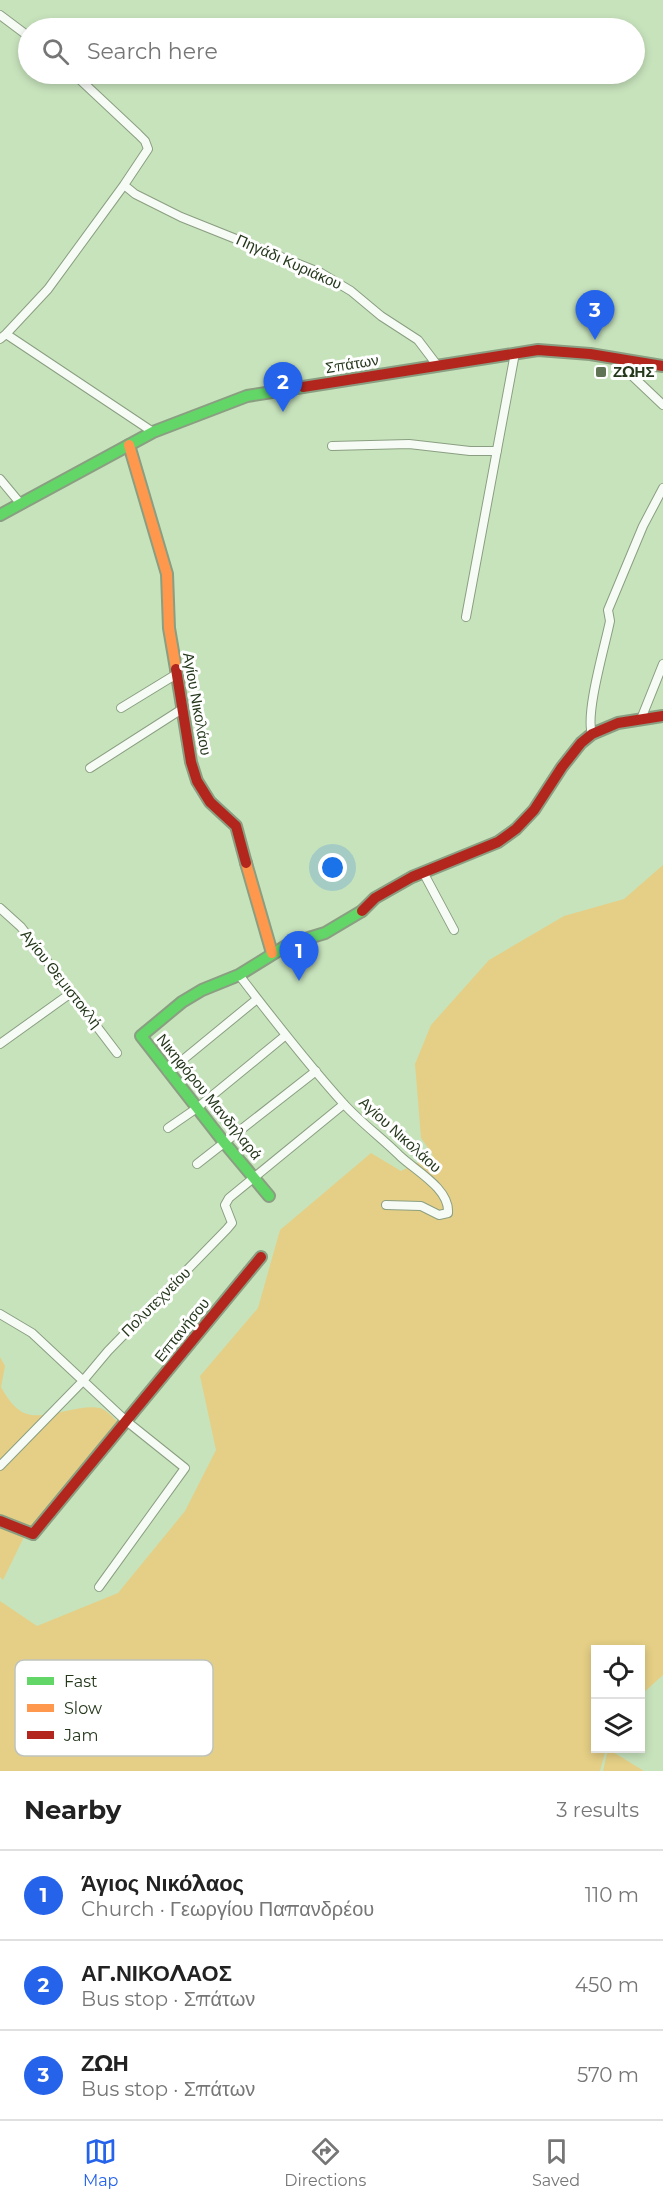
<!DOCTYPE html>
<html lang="en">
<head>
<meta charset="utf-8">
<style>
	:root { --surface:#fff; --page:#f2f2f2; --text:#222; --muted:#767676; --line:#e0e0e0; --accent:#2563eb }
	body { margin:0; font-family:Montserrat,sans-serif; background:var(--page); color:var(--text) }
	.controls { position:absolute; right:18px; bottom:18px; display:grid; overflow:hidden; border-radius:0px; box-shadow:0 3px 9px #0003 }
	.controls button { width:54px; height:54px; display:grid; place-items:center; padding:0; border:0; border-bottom:2px solid var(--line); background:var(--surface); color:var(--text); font:30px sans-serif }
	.you { position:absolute; left:333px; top:868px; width:21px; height:21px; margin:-15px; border:4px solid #fff; border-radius:50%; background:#1a73e8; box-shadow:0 0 0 9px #1a73e833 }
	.badge { display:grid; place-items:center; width:39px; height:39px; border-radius:50%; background:var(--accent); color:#fff; font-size:20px; font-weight:700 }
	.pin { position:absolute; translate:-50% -50px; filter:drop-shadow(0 2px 3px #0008) }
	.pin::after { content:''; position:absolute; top:32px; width:21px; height:18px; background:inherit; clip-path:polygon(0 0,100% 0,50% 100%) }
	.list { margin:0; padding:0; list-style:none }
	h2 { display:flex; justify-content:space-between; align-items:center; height:78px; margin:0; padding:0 24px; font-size:26px }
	h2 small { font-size:20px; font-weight:400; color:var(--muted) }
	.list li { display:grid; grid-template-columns:39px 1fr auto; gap:18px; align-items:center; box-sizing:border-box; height:90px; padding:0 24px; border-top:2px solid var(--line) }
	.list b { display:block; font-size:22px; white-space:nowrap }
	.list p { margin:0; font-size:20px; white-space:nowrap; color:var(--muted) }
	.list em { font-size:20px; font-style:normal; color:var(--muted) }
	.icon { flex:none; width:33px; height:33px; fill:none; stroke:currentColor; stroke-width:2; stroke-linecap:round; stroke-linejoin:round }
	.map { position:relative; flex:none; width:663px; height:1771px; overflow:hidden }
	.search { position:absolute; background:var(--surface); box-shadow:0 3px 9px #0003; left:18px; right:18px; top:18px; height:66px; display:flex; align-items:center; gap:15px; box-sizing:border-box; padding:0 21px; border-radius:33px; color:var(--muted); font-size:22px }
	.sheet { height:348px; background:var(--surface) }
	nav { display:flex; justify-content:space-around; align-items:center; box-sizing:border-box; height:84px; border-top:2px solid var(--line); background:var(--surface); font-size:16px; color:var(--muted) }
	nav a { display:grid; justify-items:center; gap:3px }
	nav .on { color:var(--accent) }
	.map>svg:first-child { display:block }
	.green { fill:#e5cf86 }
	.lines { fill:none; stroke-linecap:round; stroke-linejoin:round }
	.street-casing { stroke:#8a9f81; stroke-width:10 }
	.fast-casing { stroke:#8a9f81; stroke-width:14 }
	.slow-casing { stroke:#8a9f81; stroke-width:14 }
	.jam-casing { stroke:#8a9f81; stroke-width:14 }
	.street { stroke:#f7fbf5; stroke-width:8 }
	.fast { stroke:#63d668; stroke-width:10 }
	.slow { stroke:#ff974d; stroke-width:10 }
	.jam { stroke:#b3261e; stroke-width:10 }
	.poi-dot { fill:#5e7454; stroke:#fff; stroke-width:2 }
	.labels { text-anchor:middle; stroke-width:6; stroke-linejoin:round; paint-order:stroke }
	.street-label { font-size:15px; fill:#25381c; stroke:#fff }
	.poi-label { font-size:15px; font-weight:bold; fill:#25381c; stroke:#fff; text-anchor:start }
	.key { fill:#fff; stroke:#bec3bb; stroke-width:1.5 }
	.key-label { font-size:16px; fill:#25381c }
</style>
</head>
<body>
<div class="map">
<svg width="663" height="1771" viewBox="0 0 663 1771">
	<rect width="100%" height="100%" fill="#c7e3bc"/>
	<path class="green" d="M663,865v810l-22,20 -1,-45h-44v98l10,1 -6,22h-600v-170l37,25 81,-33 67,-82 31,-61 -16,-74 58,-68 22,-78 91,-77 30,18 32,-16 -12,-17 -6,-74 16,-39 58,-65 75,-44 60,-17z
		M0,1357l5,9 -4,21c5,9 12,20 21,25 20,11 56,-9 78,-4 7,2 13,10 18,14l-95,117 -20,41 -3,-3z
		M608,1749l36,22h-41z"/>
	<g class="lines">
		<g class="street-casing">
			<path id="street" d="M0,15l28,21
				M124,185l11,9 46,23 140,56 30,18 30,25 37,24 19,25
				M6,334l42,-45 76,-104 24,-36 -3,-8 -7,-7 -64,-60
				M0,339l6,-5 147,98
				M621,359l4,10 38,36
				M332,446l77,-2 61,7h27
				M0,479l20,24
				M466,617l49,-264
				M121,708l54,-33
				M641,719l22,-55
				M592,734c-7,-21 13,-88 18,-113l-2,-11 35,-84 20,-38
				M90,768l92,-59
				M423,872l31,58
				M0,908l21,19 96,126
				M239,975c33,43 67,87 104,128 17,19 39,35 57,53 16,15 50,33 48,57l-9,2 -18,-9 -35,-1
				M0,1044l71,-51
				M168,1072l89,-73
				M168,1128l29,-20 89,-73
				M197,1164l119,-93
				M0,1314l32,19 93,87 60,48 -86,119
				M0,1466l82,-84 26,-31 119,-122 5,-6 -7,-18 4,-7 115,-94"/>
		</g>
		<g class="fast-casing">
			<path id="fast" d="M0,515l153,-83 94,-36 56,-9
				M269,1196l-46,-55 -82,-105 41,-34 20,-12 37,-15 50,-31 36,-11 37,-22"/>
		</g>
		<g class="slow-casing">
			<path id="slow" d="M129,445l38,129 2,54 7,41
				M246,863l26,90"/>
		</g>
		<g class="jam-casing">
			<path id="jam" d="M303,387l235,-37 52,4 73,12
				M176,669l15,93 6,19 13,21 26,24 10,37
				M362,911l13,-13 37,-21 86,-35 18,-13 18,-19 28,-43 19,-24 11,-9 26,-11 45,-7
				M0,1521l33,13 228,-277"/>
		</g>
		<use href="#street" class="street"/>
		<use href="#fast" class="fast"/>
		<use href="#slow" class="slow"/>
		<use href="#jam" class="jam"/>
	</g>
	<rect class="poi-dot" x="595" y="366" width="12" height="12" rx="3"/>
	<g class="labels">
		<g class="street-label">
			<text transform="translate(289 262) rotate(24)" y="5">Πηγάδι Κυριάκου</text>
			<text transform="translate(352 364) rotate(-9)" y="5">Σπάτων</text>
			<text transform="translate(197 704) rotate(80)" y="5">Αγίου Νικολάου</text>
			<text transform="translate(61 979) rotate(52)" y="5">Αγίου Θεμιστοκλή</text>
			<text transform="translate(209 1097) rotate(51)" y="5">Νικηφόρου Μανδηλαρά</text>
			<text transform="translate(400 1135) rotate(42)" y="5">Αγίου Νικολάου</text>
			<text transform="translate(156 1302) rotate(-45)" y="5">Πολυτεχνείου</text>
			<text transform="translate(182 1330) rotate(-51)" y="5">Επτανήσου</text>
		</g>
		<g class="poi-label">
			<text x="613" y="377">ΖΩΗΣ</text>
		</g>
	</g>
	<rect x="15" y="1660" width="198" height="96" rx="9" class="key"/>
	<rect x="27" y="1677" width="27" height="8" fill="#63d668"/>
	<rect x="27" y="1704" width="27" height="8" fill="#ff974d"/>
	<rect x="27" y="1731" width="27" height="8" fill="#b3261e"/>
	<g class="key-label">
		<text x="64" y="1687">Fast</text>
		<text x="64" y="1714">Slow</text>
		<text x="64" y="1741">Jam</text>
	</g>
</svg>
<div class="controls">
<button><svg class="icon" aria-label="locate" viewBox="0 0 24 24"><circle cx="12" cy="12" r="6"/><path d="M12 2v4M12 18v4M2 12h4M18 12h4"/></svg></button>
<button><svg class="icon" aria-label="layers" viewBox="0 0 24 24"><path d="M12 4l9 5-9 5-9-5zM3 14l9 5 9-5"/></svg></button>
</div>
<div class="you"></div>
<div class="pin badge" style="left:299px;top:981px">1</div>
<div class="pin badge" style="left:283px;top:412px">2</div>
<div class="pin badge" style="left:595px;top:340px">3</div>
<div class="search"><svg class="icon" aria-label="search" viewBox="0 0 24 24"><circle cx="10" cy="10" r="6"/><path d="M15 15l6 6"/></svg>Search here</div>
</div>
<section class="sheet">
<h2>Nearby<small>3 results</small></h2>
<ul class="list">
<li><span class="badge">1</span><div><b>Άγιος Νικόλαος</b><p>Church · Γεωργίου Παπανδρέου</p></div><em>110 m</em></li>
<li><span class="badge">2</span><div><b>ΑΓ.ΝΙΚΟΛΑΟΣ</b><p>Bus stop · Σπάτων</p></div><em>450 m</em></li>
<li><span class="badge">3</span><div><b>ΖΩΗ</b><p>Bus stop · Σπάτων</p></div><em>570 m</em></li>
</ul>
</section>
<nav>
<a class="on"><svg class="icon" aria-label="map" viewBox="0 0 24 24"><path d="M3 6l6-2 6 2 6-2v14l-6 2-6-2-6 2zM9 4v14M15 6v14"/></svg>Map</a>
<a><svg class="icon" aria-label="directions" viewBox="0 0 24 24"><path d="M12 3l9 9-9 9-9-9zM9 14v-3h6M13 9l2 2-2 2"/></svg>Directions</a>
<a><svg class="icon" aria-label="saved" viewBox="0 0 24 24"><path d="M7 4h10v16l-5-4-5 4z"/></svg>Saved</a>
</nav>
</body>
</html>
